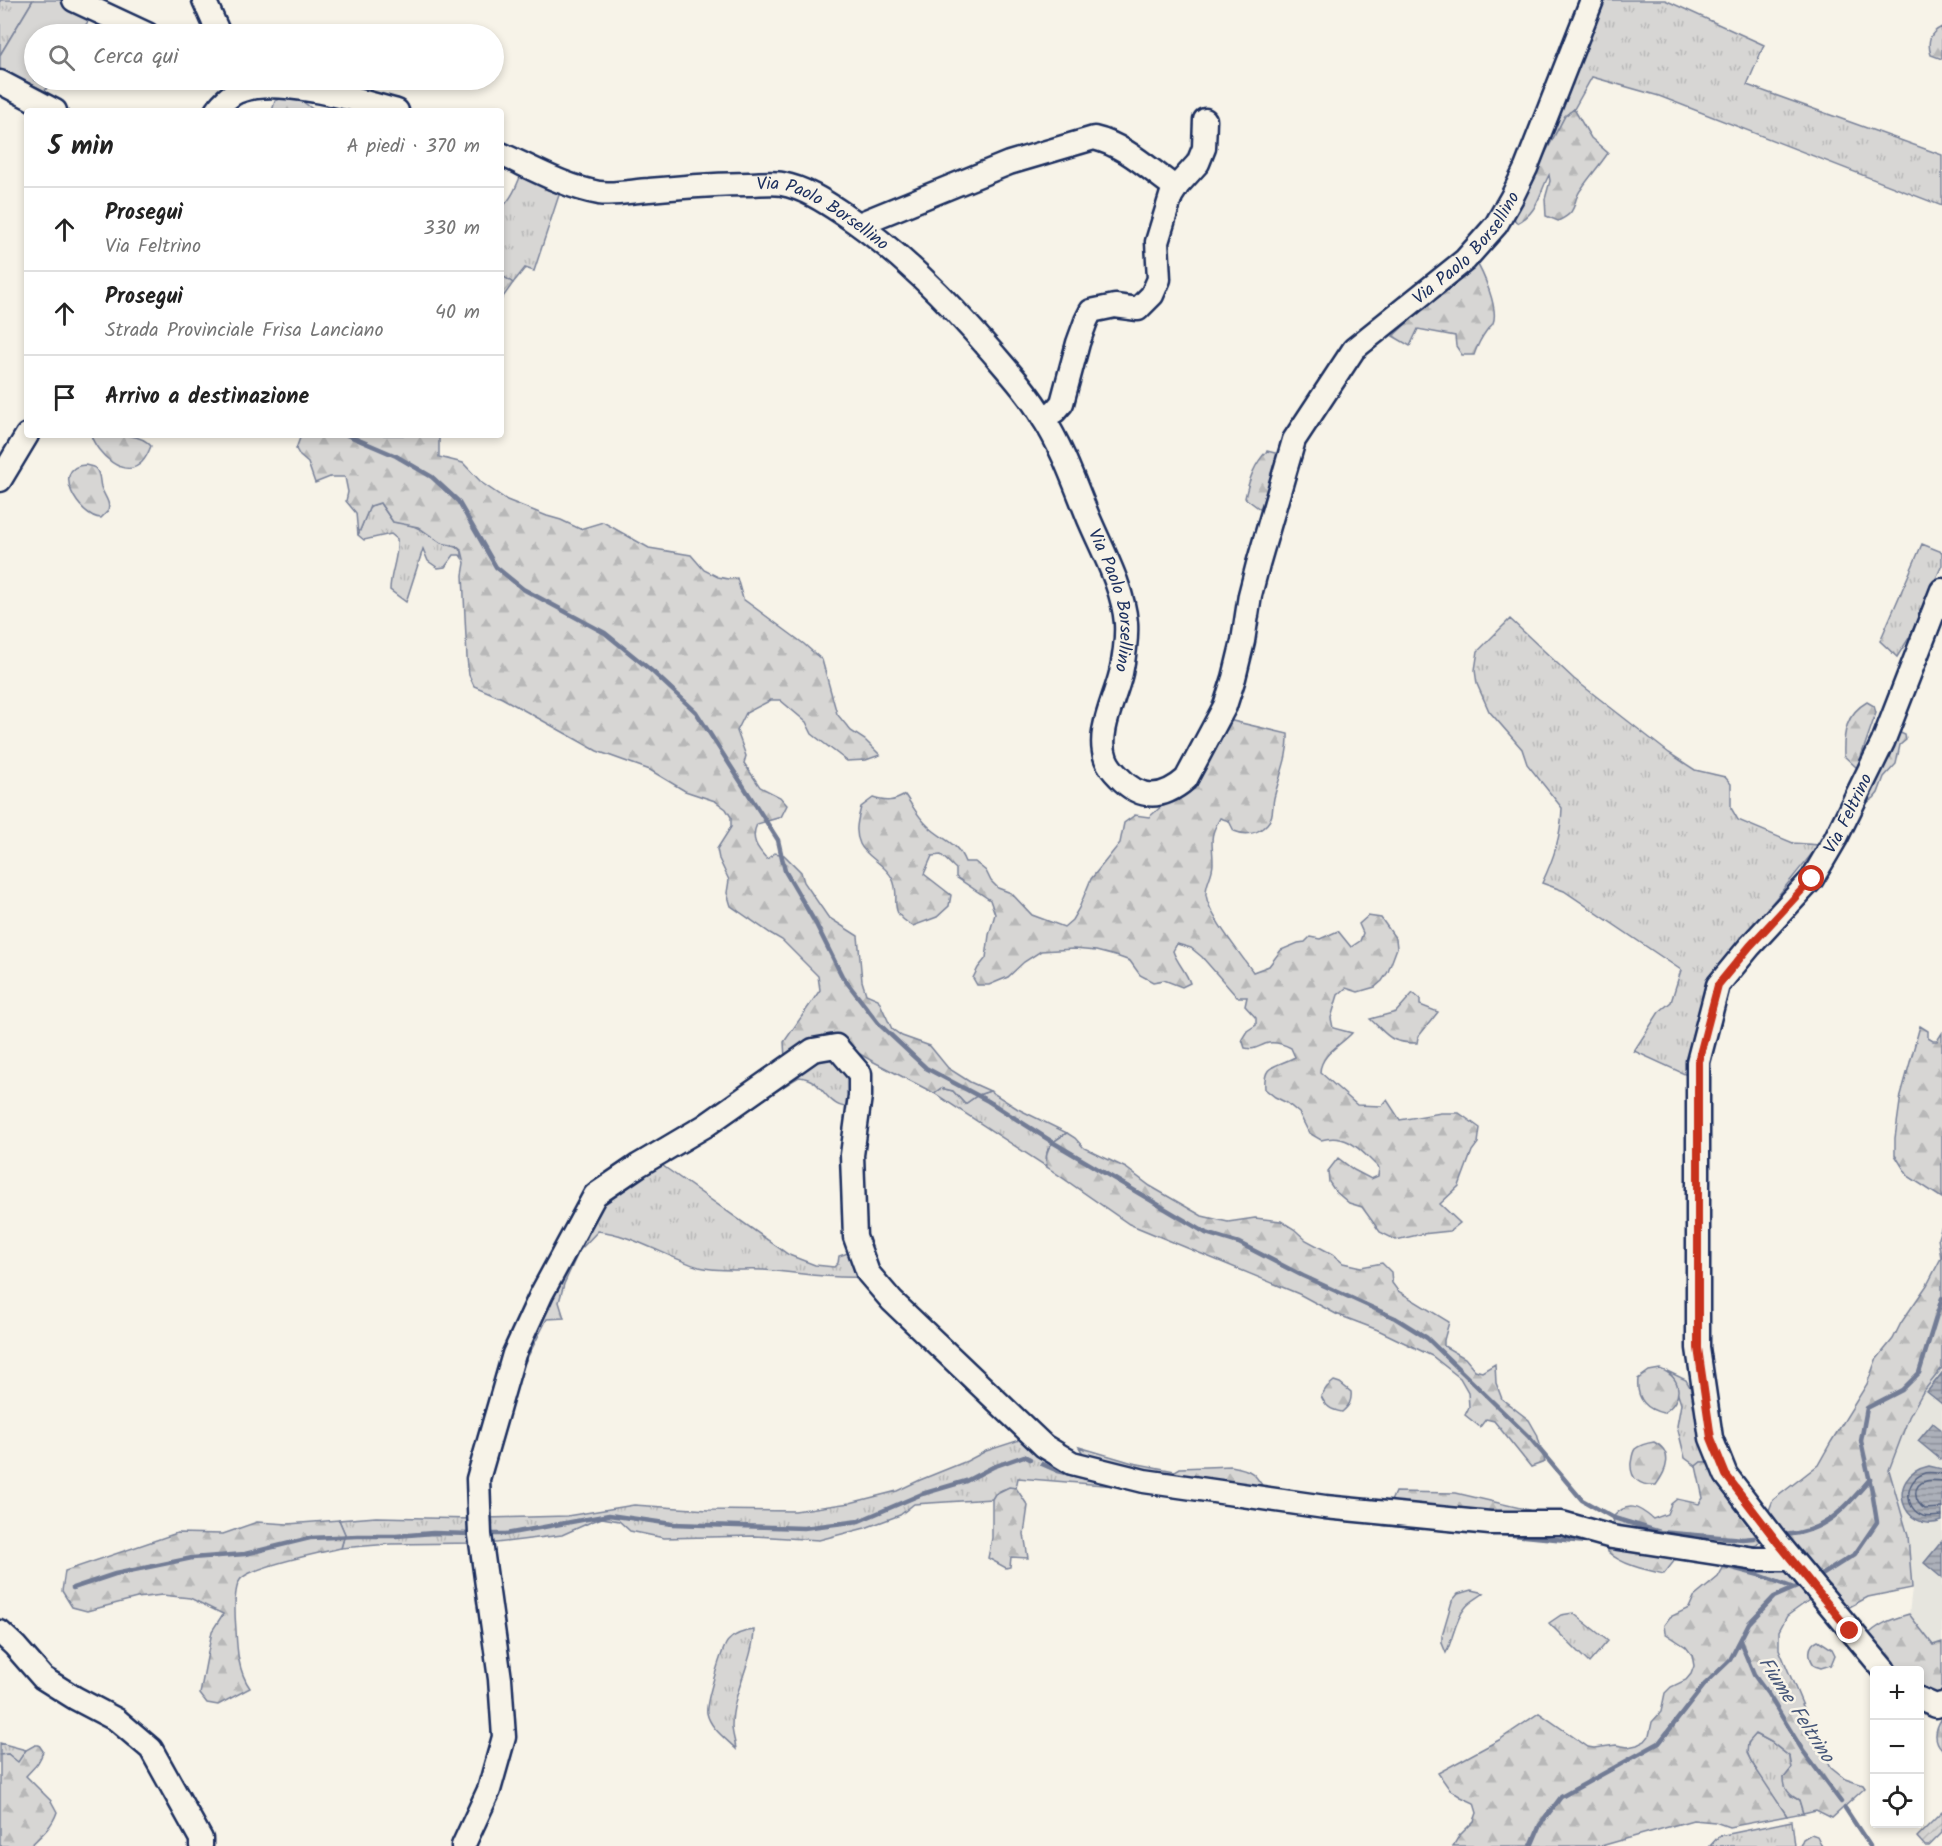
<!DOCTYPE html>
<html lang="it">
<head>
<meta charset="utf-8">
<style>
	:root { --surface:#fff; --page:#f6f6f6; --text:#222; --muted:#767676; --line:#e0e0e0 }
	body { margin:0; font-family:Kalam,sans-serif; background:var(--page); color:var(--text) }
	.controls { position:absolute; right:18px; bottom:18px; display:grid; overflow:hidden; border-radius:6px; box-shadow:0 3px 9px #0003 }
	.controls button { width:54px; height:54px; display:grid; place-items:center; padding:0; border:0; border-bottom:2px solid var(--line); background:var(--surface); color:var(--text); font:30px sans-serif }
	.stop { position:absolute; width:18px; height:18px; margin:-14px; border:4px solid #c8321e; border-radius:50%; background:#fff }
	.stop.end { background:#c8321e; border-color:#fff; box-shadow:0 2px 6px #0008 }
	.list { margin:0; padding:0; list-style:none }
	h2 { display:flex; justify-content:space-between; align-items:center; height:78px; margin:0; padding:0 24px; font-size:26px }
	h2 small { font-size:20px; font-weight:400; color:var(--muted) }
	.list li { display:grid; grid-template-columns:39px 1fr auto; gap:18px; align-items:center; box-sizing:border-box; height:84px; padding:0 24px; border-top:2px solid var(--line) }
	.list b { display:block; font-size:22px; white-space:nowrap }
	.list p { margin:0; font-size:20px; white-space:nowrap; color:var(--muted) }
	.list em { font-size:20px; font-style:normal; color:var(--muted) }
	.icon { flex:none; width:33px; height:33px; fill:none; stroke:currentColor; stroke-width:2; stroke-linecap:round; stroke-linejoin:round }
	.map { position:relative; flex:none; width:1942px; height:1846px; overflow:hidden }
	.search { position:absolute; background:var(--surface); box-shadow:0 3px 9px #0003; left:24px; top:24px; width:480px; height:66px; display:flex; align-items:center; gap:15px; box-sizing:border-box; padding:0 21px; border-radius:33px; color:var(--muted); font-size:22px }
	.panel { position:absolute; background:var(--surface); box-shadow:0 3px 9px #0003; left:24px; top:108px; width:480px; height:330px; border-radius:6px }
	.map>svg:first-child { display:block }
	.built { fill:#e6e5de }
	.grass { fill:url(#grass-tufts); stroke:#798299; stroke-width:1.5 }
	.forest { fill:url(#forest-firs); stroke:#798299; stroke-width:1.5 }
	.garden { fill:url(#garden-furrows); stroke:#798299; stroke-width:1.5 }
	.pitch { fill:#d7d6d4; stroke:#798299; stroke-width:1.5 }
	.water { fill:url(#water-rules); stroke:#727c95; stroke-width:1.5 }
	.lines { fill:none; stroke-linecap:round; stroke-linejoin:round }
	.shore { stroke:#556382; stroke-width:1.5 }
	.stream { stroke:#727c95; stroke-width:4.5 }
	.minor-casing { stroke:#1b2f5e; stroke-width:27 }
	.minor { stroke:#f7f3e8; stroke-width:22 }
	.route { stroke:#c8321e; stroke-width:8 }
	.labels { text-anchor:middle; stroke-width:5; stroke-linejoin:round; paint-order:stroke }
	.street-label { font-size:18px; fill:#1b2f5e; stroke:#f7f3e8 }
	.water-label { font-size:20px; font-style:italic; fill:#465679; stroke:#f7f3e8 }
</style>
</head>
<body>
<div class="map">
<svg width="1942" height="1846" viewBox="0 0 1942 1846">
	<defs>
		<pattern id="grass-tufts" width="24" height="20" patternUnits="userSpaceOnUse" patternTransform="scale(1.5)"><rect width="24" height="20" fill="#d7d6d4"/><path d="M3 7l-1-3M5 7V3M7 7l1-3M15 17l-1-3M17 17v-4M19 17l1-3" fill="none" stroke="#b8b8b8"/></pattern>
		<pattern id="forest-firs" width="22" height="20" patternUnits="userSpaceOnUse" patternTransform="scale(1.5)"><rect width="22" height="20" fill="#d7d6d4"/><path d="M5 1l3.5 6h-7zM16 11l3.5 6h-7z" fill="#b8b8b8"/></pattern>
		<pattern id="garden-furrows" width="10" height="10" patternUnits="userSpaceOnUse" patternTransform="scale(1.5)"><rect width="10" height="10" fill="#d7d6d4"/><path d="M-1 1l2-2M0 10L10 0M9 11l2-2" fill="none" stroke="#b8b8b8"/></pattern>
		<pattern id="water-rules" width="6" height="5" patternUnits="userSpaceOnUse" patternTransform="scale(1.5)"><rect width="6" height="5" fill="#acb0b9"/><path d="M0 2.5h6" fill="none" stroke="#8b909a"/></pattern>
	</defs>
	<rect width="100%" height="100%" fill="#f7f3e8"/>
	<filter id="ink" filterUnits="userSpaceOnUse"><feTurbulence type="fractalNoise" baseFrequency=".0167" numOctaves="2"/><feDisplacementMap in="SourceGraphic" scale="12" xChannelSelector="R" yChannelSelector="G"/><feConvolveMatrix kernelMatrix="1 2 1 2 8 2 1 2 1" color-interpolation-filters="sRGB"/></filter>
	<g filter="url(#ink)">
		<path class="built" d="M1942,1368v274l-9,4 -24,-32 3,-26 -4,-52 -19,-66 20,-53 14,-25z"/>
		<path class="grass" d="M0,0h33l-33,55z
			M1601,0h64l99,45 -17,40 195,70v51l-283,-110 -67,-19 -18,32 -9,7 -17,34 -10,13z
			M522,172l39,17 -27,82 -9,-3 -12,15 -12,-8v-67c11,-9 16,-23 21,-36z
			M380,503l13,19c24,2 27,8 46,19 8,5 16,4 23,10v7l-2,-3h-6l-9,12 -7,1 -10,-7 -5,-12 -17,53 -16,-12c0,-18 9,-33 7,-51l-6,-5 -27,6 -6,-5 12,-29z
			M1922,544l20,8v13l-33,73 -12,19 -17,-16z
			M1510,619l64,60 95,74 26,17 30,7 6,7v24l7,12 55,23 26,2 -97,120 -31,112 -57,-26 25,-39 12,-10 10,-32 -117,-79 -22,-8c12,-25 19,-47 20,-75l-35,-44 -5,-15 -33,-38 -12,-27 -2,-14 3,-19z
			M831,1056c22,17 19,26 18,52 -4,-1 -11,-2 -14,-5 -14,-9 -15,-24 -36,-26 -33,19 -62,44 -95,62l97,-74z
			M941,1088l12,3 12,13 13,-9 12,-4 28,18 49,24c-16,9 -23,15 -20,34l-113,-74z
			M656,1161l133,94 26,10 19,2 4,-4 1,-7 15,-5 6,26c-32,2 -64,-5 -97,-7 -21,-1 -44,2 -64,-3 -33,-10 -68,-33 -101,-36l-19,20 -15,33 -5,18 5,16 -17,1 -34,67 1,-15 88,-173z
			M1667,1371l19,9 6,11 6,36 12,35h-9l-5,4 -11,-8 -8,-32 4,-22 -9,-28z
			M1023,1430l117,58 -122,-10 -2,10c-9,-1 -19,2 -24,11l-78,5 -14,11 -35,13 -46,12 -65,-4 -90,2 -34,-7 -11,-10 -17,-3 -11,4 -29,13 -74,9 -2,-26 81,-2 67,-11 74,5 87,1 55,-8 47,-12 23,-11 47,-19 19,-10 31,-10z
			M1079,1447l54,16 42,8 -3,7 -87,-21z
			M376,1517l98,2 3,24 -87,1 -49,4 4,-14 -6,-14z
			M1471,1590l13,3c-6,5 -15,9 -19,15 -10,12 -12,31 -19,45l-4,-10v-8l10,-34 6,-7z
			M1573,1613l35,28 -19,22 -40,-40 12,-8z
			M754,1630c-1,33 -22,62 -22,96 0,7 3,15 4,23 -11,-11 -26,-21 -29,-36 -2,-8 15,-66 21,-72 6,-7 17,-10 26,-11z
			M1756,1734l15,8 19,15 2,11 -8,10 7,18 8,4 4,13 -16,3c-8,-13 -40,-54 -40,-66 0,-7 4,-12 9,-16z
			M0,1743l26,7 -8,13 -10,-9 -8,1z
			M1792,1821l3,25h-85l9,-10z"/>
		<path class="forest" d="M1942,27v32l-11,-4c-4,-13 -2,-22 11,-28z
			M283,98l19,3 13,10h-43l3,-10z
			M1574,109l17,29 17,15c-8,12 -18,23 -26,35 -12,15 -1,22 -24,33l-12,-5 -1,-17 5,-18 -1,-6c-10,19 -11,38 -32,48l-5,-7 53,-100z
			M1475,260c8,12 24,49 18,63 -1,3 -4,4 -6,7 -6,8 -10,16 -13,25h-12l-6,-9 -1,-10 -37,-7 -8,17 -17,-10z
			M91,435c18,0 48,-4 60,11 -2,5 -5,12 -9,16 -17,19 -46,-9 -51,-27z
			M301,435h138v22l24,6 19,20 25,17 40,16 14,4 19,9 23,-7 46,26 42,7 13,15 14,7 10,2 9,-1 6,21 61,45 18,16 15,54 14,17 14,9 15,15 -14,5 -19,1 -35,-27 -6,-12 -26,-22h-9l-25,13 -9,18 9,25 -2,7 16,24 20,10 7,8 -6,12 -24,7c-7,15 0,24 10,35l8,-6 9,2 17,17 3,10 24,35 30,19 4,45 4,13 12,5 14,30 10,7 28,10 18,22 22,14 20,9 -12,4 -13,9 -12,-13 -12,-3 -7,5 -62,-32 -47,-27 -40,25 -1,-17 36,-52 -2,-14 -36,-36 -12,-7 -39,-27 -4,-13 2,-13 -10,-21 -2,-10 14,-22v-10l-5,-8 -11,-8 -30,-10 -35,-21 -53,-19 -95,-53 -28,-12 -5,-11 -2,-17 -4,-83 2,-12 -3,-12 -6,-5 -15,-3 -23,-16 -25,-5 -13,-19 -10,3 -12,29 -2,-22 -10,-12 2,-9 -3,-15h-15l-15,6 -7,-20 -8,-7 -4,-7z
			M1267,451l16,4 -11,22 -12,32 -15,-11c4,-18 9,-34 22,-47z
			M85,465c4,1 7,1 10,3 6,6 4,12 6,19 3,9 10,15 7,24l-7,7c-22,-1 -51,-51 -16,-53z
			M1867,702l7,4 2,7 -19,55 -13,-12c-1,-23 2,-42 23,-54z
			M1224,719l64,15c1,22 -9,43 -14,64 -2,9 0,19 -7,26 -9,10 -21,12 -33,7l-5,-10 -9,-3c-12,21 -7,23 -7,45 0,12 -8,21 -7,32 3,21 34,58 47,77l16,-6 12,-16 17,-7 7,-1 5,-5 10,2 18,-8 13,16 9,-6 3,-8 -4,-9 9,-8 13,2 15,21 1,9 -9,24 -6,9 -7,6 -17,5 -12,-4 -8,7 -7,23 2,10 19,5c-11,12 -31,21 -32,39l37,33 25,1 5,-6 13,20 41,-7h18l21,15 -2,15 -6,8 -13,35 -19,18 20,19 -10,8 -28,3 -26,6 -16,-8 -18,-25 -13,-4 -14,-12 -6,-9 -1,-11 10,-13 16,12 17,9 7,-3 1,-8c-18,-17 -31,-36 -58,-28l-12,-7 -10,-20 -12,-10 -12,-6 -10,-8c-2,-26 10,-21 30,-32l-4,-9c-8,-4 -17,-7 -26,-4 -8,3 -10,6 -20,4l-3,-9 5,-8 9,-6v-7l-11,-12 2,-9h-10l-35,-40 -11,-9 -14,-4 -4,7c4,12 13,20 17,32l-8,4 -18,-7 -11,2 -13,-7 -10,-14 -11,-4 -23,-6 -22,-2 -33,2 -17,11 -16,15 -19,8h-12l-4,-7 5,-10 8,-10 3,-23 6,-21 -5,-14 -34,-23v-8l-15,-14 -9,1 -8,18 27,21 -2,11 -12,11 -24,9c-29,-16 -10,-27 -21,-48 -7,-14 -26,-21 -32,-34 -6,-13 -2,-24 1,-37l12,-9c13,4 20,4 32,-3 7,10 13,22 23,31 14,14 29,15 37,36h10l11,9 5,10 7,7 13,5 21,22 32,12 8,-7 7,-12 12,-29 29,-36 4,-20 11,-8 14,2 13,-11 16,-10z
			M1896,731l9,4 1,5 -6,5 -4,19 -12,13 -6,16 -4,5 -6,4 -5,-1z
			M1413,993l7,6v6l18,7 -20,25 -1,6c-28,0 -28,-7 -47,-24l26,-7z
			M1920,1026l8,5v7l5,3h4l5,-8v165l-34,-22 -13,-21v-17l6,-43z
			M1067,1133l8,5 9,10 42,20 24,18 52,30 26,6 27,-4 26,3 13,8 12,11 26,14 11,9 18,4 21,-4 9,9 1,11 6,8 51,31 -5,18v6l21,12 10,12 7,2 13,-8 1,19 6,16 27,21 8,14 8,28 -14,5 -37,-46 -8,-2 -6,8 -15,-12 4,-8 -1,-15 -8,-14 -28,-22 -54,-26 -42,-16 -37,-20 -170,-70 -82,-57c-3,-19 4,-25 20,-34z
			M1942,1226v142l-19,24 -14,25 -20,53 19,66 4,52 -44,9 -26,14 -76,-93 7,-18 45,-35 13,-23 36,-58 9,-24 17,-21 8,-16 26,-38 14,-27 -3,-20z
			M1660,1369c23,8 24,32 3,44 -18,-4 -27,-15 -25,-34l11,-8z
			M1334,1381l6,2 11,9c1,9 -2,14 -9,20 -11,-2 -16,-5 -21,-16l6,-9z
			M1654,1442c20,10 13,28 2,43 -15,1 -26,-5 -25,-22 1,-4 1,-10 4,-14 5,-4 12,-6 19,-7z
			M1701,1462h9l22,42 28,37 -3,4 -10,3 -127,-18 -6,-5 -1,-8c15,-17 26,-10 40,2l14,-5 4,-10 6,-5 22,5 4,-6 -7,-32z
			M1231,1466c23,4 24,8 36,27l-95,-15 3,-7 5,-3z
			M1009,1487l7,1 12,18 -4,28 4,24 -17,-1 -1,10 -4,1 -18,-10 4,-20v-39l3,-5z
			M1395,1492l61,1 73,17 -1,6 -140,-8z
			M339,1520l6,14 -4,14c-18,4 -93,19 -101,32 -7,10 -5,38 -4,50 1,20 2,41 14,58l-32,17 -11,-2 -7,-9 12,-63 11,-17 -33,-16 -28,-3 -25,3 -50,13 -15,-4 -10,-16 3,-20 112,-38 46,1 34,-12 31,2z
			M1607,1541l64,12 4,7 -11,14c-18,-4 -42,-9 -56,-22z
			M1727,1561l59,9 26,28 -25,18 -8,15v18l35,83 17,36 14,11 18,6 2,3 -33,30 -16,-8 -13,3 -4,-13c-10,-5 -15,-11 -15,-22l8,-10 -2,-11 -19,-15 -15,-8 -8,9 -1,10 5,10 35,53 -58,11 -14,-5 -22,-2 -92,26h-148l6,-10 15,-15 3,-8 -3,-10 -13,-6 -11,-7 -12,-17 61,-33 40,-27 49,34 6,1 22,-3 12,2 9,-2 8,-4 4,-5 3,-14 9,-10 4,-19 6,-6 15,-7 5,-6 3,-8 -2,-11 -6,-8 -21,-14 -1,-8 6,-8 19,-9 5,-11 24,-20z
			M1909,1614l24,31 9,-3v56l-22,-9v-19h-25l-30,-32c12,-14 27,-19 44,-24z
			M1818,1640l14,9 3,6 -4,10 -10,3 -6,-2c-7,-8 -8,-21 3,-26z
			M1942,1718v31c-9,-9 -7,-20 0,-31z
			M35,1745h4l4,6c-3,12 -9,16 -17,25l25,25 6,11c-5,15 -16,24 -27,34h-30v-91l8,-1 10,8 8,-12z
			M1811,1834l6,2 5,10h-22l3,-7z"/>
		<path class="garden" d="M501,275l12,8 -12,17z
			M1942,1812v21l-13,13h-4l-8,-9z"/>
		<path class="pitch" d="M33,0h36l25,12 -14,22h-46v46h18l-7,11 -45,-22v-14z"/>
		<path class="water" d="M1942,1373v31l-15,-12z
			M1933,1423l9,7v27l-2,2 -22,-18z
			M1929,1466l13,3v52c-40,14 -59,-45 -13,-55z
			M1942,1541v37l-18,-15z"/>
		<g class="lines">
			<path class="shore" d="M1942,1474c-6,-1 -13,-3 -19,0 -19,7 -19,35 0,42 6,2 13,0 19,0
				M1942,1481c-5,0 -11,-2 -16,0 -15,4 -12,21 -1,28l17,-1"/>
			<path class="stream" d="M347,435l49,21 36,21 26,24 38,66 27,22 82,44 48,39 43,40 82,128 7,31 31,53 26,52 37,48 47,44 62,33 66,42 152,90 33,10 64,33 92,42 32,20 102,99 53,63 32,18 46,14 83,7 11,-1
				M1042,1464l16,7 30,7
				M1383,1524l40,4
				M489,1534h17l103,-19 63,9 132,4 55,-7 63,-27 44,-13 27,-14 31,-11 6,3
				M1503,1534l93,9
				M1784,1535c41,-3 61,-26 86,-56
				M1713,1563l46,12 35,13
				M1817,1578l38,-24 22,-32 -5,-31 -11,-50 6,-33 35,-18 17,-17 23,-75
				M73,1588l42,-14 53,-11 24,-5 53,-4 65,-16 48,-2h38l37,-3 39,1
				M1740,1641l14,34 14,19 35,57 38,51
				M1845,1808l25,38
				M1531,1846l9,-21 21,-28 98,-54 46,-59 25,-24 19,-37 25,-26 30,-13"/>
			<g class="minor-casing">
				<g id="minor">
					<path d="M74,0l73,34"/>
					<path d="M204,0l15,34"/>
					<path d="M0,82l55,29"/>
					<path d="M216,111c6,-8 12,-15 21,-19 37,-17 121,8 160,19"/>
					<path id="s1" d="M501,154c31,14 64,33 98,39 16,2 34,-2 50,-3 33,-3 66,-6 100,-6 10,0 23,-2 33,0 22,4 42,17 60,29 57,38 105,87 150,139 18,21 37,42 51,66 20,31 32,67 46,101 14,33 34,68 37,104 1,16 -2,35 -5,50 -6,26 -25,60 -15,86 3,8 8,13 13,18 22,24 44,22 67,2l39,-73 9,-28 9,-37 7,-46 8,-31 36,-124 60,-91 111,-89 31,-35 16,-28 14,-29 66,-168"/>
					<path d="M859,224l150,-61 85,-25c31,7 56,32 82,50"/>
					<path d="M1043,418l12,-7 7,-8 16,-60 8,-22 5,-10 24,-5 23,3 14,-14 7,-16 -2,-37 14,-46 7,-11 20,-22 6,-15 1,-28"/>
					<path d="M0,480l27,-45"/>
					<path d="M0,1632l15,14 28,32 32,20 42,22 34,29 50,90v7"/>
					<path id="s2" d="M1884,1670l-106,-127 -52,-68 -15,-37 -13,-90v-286l20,-77 32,-39 62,-67 24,-41 47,-96 59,-152"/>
					<path d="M1920,1699l16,7 6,-2"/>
					<path d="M463,1846l26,-56 15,-53 -4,-58 -20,-144 -2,-56 36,-125 28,-61 53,-98 44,-30 66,-39 108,-76 23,-4 24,28v22l-8,59 3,82 13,36 24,28 152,145 28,17 72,18 181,26 165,16h72l50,14 143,22h35"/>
				</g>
			</g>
			<use href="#minor" class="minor"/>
		</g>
	</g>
	<g class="lines" filter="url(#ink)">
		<path class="route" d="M1812,879l-62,67 -32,39 -20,77v286l13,90 15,37 52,68 72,88"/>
	</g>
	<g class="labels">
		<g class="street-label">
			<text dy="6" stroke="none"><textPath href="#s1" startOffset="338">Via Paolo Borsellino</textPath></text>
			<text dy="6" stroke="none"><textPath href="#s1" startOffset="1724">Via Paolo Borsellino</textPath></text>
			<text dy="6" stroke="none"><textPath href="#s1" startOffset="842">Via Paolo Borsellino</textPath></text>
			<text dy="6" stroke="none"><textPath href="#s2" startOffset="964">Via Feltrino</textPath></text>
		</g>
		<g class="water-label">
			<text transform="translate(1797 1709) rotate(57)" y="7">Fiume Feltrino</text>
		</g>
	</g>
</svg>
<div class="controls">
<button>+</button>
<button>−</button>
<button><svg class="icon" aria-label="locate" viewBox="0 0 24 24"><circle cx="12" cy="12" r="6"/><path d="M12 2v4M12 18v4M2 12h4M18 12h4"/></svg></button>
</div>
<div class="stop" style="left:1812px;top:879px"></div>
<div class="stop end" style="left:1850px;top:1631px"></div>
<div class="search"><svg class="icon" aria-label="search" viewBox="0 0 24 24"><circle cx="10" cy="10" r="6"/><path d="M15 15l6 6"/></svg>Cerca qui</div>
<section class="panel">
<h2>5 min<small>A piedi · 370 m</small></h2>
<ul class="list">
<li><svg class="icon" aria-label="ahead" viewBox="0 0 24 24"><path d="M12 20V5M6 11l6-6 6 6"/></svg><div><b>Prosegui</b><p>Via Feltrino</p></div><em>330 m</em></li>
<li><svg class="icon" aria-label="ahead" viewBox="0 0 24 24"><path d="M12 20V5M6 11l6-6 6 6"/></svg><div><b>Prosegui</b><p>Strada Provinciale Frisa Lanciano</p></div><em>40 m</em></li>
<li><svg class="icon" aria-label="arrive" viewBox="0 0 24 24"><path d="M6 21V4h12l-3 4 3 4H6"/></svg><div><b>Arrivo a destinazione</b></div></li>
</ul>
</section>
</div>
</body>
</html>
